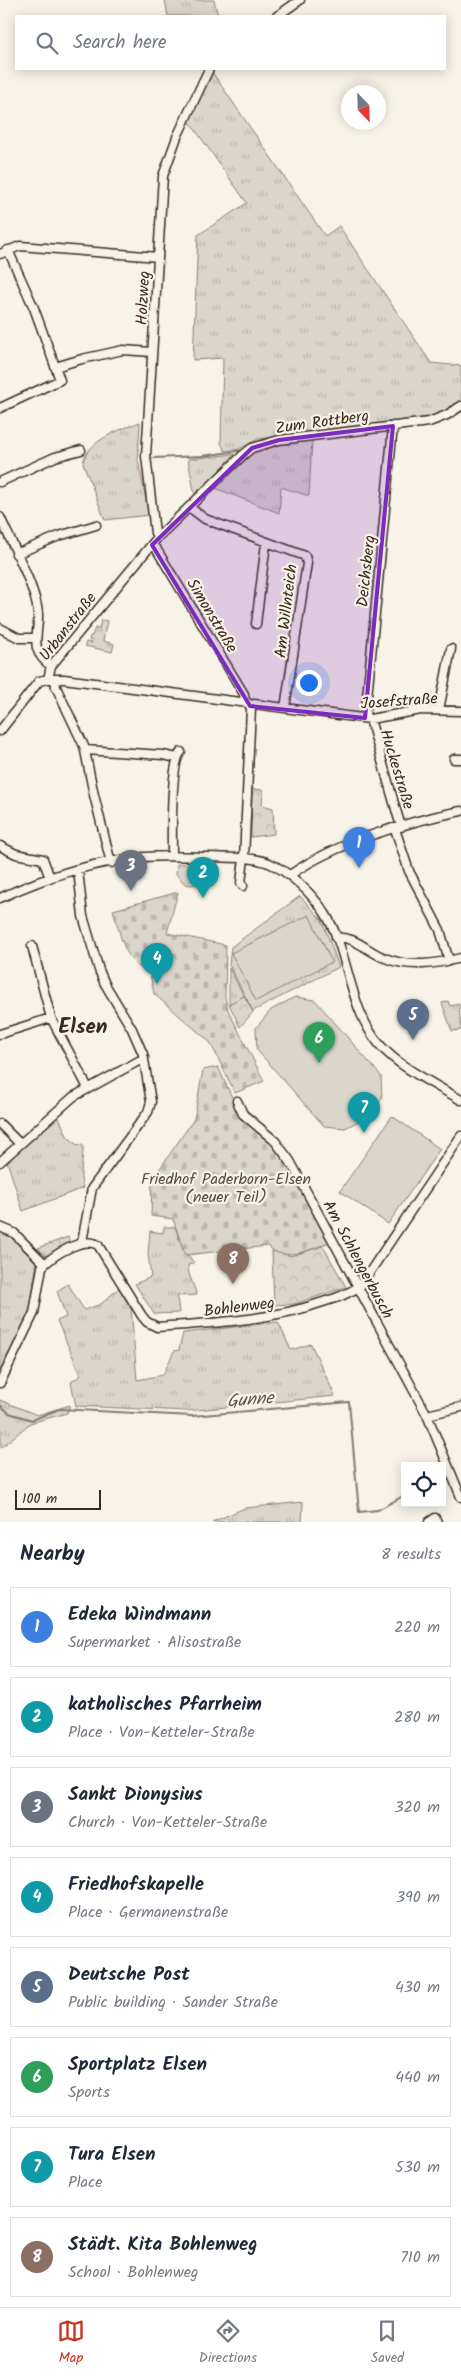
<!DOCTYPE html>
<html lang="en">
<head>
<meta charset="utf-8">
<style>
	:root { --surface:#fff; --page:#f2f2f3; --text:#1f2937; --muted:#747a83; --line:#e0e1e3; --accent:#c8321e }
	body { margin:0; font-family:Kalam,sans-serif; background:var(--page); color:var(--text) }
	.controls { position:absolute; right:15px; bottom:15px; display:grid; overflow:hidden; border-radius:0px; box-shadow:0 2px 12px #0003 }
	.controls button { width:45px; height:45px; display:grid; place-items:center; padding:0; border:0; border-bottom:1px solid var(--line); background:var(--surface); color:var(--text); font:25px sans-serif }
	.compass { position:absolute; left:341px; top:85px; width:45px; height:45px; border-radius:50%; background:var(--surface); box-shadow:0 2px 12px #0003; rotate:157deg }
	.scale { position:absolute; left:15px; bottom:12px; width:86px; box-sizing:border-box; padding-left:5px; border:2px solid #3b2a1e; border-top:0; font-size:14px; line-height:18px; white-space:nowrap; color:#3b2a1e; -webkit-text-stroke:4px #f7f3e8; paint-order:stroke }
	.you { position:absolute; left:308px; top:682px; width:18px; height:18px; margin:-12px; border:4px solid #fff; border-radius:50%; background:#1a73e8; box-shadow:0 0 0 8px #1a73e833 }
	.badge { display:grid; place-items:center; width:32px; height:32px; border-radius:50%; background:var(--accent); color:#fff; font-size:16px; font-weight:700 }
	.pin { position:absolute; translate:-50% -41px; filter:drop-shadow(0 1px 2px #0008) }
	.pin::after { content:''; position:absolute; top:26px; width:18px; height:15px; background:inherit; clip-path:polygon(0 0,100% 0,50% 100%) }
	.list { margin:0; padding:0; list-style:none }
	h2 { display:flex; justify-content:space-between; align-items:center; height:65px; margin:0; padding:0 20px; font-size:21px }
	h2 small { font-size:16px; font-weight:400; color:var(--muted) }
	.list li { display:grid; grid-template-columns:32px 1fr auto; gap:15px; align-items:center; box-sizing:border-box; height:80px; margin:0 10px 10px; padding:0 10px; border:1px solid var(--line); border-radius:0px }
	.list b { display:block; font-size:19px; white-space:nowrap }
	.list p { margin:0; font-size:16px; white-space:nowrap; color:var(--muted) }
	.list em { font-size:16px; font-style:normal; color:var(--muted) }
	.icon { flex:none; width:28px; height:28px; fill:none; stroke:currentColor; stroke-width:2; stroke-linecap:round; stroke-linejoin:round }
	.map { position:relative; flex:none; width:461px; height:1522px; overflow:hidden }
	.search { position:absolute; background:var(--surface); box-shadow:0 2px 12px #0003; left:15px; right:15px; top:15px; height:55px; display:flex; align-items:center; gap:12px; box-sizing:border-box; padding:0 18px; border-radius:0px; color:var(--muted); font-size:19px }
	.sheet { height:785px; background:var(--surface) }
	nav { display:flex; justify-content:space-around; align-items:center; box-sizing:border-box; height:70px; border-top:1px solid var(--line); background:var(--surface); font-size:14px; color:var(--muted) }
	nav a { display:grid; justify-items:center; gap:2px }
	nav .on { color:var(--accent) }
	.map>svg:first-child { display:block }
	.grass { fill:url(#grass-tufts); stroke:#8b8074 }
	.forest { fill:url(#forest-crowns); stroke:#8b8074 }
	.cemetery { fill:url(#cemetery-stones); stroke:#8b8074 }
	.pitch { fill:#dbd6cb; stroke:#8b8074 }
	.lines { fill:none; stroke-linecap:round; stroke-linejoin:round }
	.stream { stroke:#84786c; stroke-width:2 }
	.minor-casing { stroke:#3b2a1e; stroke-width:11 }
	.minor { stroke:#f7f3e8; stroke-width:8 }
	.marked { fill:#7b2cbf; fill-opacity:0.2; stroke:#7b2cbf; stroke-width:4; stroke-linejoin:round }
	.labels { text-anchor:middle; stroke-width:4.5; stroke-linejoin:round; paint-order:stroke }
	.street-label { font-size:16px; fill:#3b2a1e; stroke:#f7f3e8 }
	.park-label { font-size:16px; fill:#5b4c41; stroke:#f7f3e8 }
	.water-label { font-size:18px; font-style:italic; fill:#5f5145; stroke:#f7f3e8 }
	.district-label { font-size:21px; font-weight:bold; fill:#3b2a1e; stroke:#f7f3e8 }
</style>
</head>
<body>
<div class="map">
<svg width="461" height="1522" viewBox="0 0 461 1522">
	<defs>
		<pattern id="grass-tufts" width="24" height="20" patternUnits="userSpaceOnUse" patternTransform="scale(1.25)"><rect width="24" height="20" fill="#dbd6cb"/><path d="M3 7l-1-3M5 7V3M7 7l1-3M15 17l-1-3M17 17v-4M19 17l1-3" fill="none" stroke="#bdb8ae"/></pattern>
		<pattern id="forest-crowns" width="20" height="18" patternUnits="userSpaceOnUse" patternTransform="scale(1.25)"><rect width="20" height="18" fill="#dbd6cb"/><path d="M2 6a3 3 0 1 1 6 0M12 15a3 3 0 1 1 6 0" fill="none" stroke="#bdb8ae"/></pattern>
		<pattern id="cemetery-stones" width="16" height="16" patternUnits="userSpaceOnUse" patternTransform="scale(1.25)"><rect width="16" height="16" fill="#dbd6cb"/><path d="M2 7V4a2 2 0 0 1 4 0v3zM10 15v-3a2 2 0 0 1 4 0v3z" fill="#bdb8ae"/></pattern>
	</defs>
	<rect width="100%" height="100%" fill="#f7f3e8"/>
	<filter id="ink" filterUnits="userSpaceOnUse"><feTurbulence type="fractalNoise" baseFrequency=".02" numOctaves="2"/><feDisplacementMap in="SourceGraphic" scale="10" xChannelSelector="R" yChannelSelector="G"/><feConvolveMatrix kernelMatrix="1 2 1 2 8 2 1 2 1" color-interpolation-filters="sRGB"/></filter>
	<g filter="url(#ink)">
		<path class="grass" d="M165,0h49l4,16h-50z
			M212,72l113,164 14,-10 92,137 30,3v34l-16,13 -17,6 -170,20 -19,10 -14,2 -4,-8 2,-85 -30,2 5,-125 49,-32 -58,-82z
			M140,422l-2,38 11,55 -44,5 -22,-57c4,-23 39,-34 57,-41z
			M312,439l-3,57 -28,-9 -2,26 -64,-25 39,-36 27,-8z
			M235,454l-40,42 -7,-37z
			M101,620l6,1 -4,20 11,3 -2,8 -27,-6 1,-4 6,1 1,-2 -4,-1 1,-4h2l3,-8 4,1z
			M177,864h32c-1,15 -9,24 -24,20l-9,-10z
			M300,896l22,24 17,47 -86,44 -24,-46 2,-18z
			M229,968l15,28 -15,8z
			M448,1001l2,5 9,-2 2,26 -9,1 -10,-28z
			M58,1115l9,21 10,9 6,-1c1,15 -5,30 0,44l-60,23 -16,-50z
			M164,1227h11l10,28h3l6,8 -6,2 1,9 8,21 -20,1 2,17 -25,1 -19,-30 16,-7 -3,-23 2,-23 13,2z
			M0,1231l10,4 27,27 -7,47 -30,66z
			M68,1284l16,26 17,-6 18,-16 12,20 6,72 26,-5 11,-24 5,-1 4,-17 95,-11 13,28 20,-6 24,52 -148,15 -111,-5 -5,-24 10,-7 -24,-54 9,-4 -9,-26z
			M0,1400l37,15 33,-10 -3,8 -37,10 -29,25z
			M303,1502l-1,20h-90l33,-14z"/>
		<path class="forest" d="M252,789l11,1 -1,15 11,3 1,26 -23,3z
			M244,996l9,16 -13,15 -11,-23z
			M68,1237l2,6 -20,13h-4l-8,-8z
			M323,1246l23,41 -52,17 -20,1 -2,-54 19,5z"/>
		<path class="cemetery" d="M178,892l-11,41 59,12 -1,52 3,13 36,71 -29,12 -25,-51 -56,-48 -4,-20c-28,-15 -28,-36 -37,-64z
			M218,1067l24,52 31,25 16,21 41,77c-17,6 -47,22 -62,4l-83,9 -12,-36 -22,-3 1,-36 42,-61 9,-49z"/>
		<path class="pitch" d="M309,915l23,47 -76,39 -25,-48z
			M295,997l20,3 66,76 1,23 -15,18 -22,11 -21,-2 -67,-76 -1,-22 15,-18z
			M392,1116l48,33 -52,75 -48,-33z"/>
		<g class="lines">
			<path class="stream" d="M431,425l19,-7
				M153,458l49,-2 43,-6
				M0,1405l9,8 23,7 27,-11 133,7 157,-14 10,110 19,-2 27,-15
				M455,1473l2,5
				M442,1474l4,-2"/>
			<g class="minor-casing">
				<path id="minor" d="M277,16l23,-16
					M0,254l20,-8 138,11
					M55,367l27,-8 41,-9 29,2
					M0,408l60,-28 -26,-72 -26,-58
					M0,482l55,-25 26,-7
					M189,507l16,12 100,37 2,7 -22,145
					M0,517c10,23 37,73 38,97 1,23 -10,35 13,52
					M158,537l-3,-4 -9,-77 17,-280 14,-39 32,-68
					M152,545l5,5 87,144 1,8
					M16,554l43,-18 37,-11
					M256,624l10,-81
					M0,628l19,10h16
					M48,679l3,-13 107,-129 85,-82 9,-7 27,-8 150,-18 18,-7 14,-9
					M55,679l1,8 28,59 10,49 17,68
					M250,706l4,-2 116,15 51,-9 40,1
					M439,710l12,-61
					M365,718l28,-292
					M370,719l31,108
					M0,731l39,-50 9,-2h16l184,24 3,5 -7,150 -3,25 2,3
					M85,750l78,5 14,3
					M454,759h7
					M395,829l14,42 31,59 9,31
					M0,846l16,8 27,5 7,19
					M172,856c0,-18 -2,-93 9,-104
					M78,870l5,46 16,54 6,14 27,45 11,25 8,48 -3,10 -56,76 -10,54
					M290,875c45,-32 116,-53 171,-64
					M0,898c45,-21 96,-37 145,-41 21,-2 43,0 64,0 19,1 42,-1 60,6 21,9 43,31 56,50 25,40 23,96 55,132 21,24 55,39 81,55
					M336,938c18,-3 32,14 49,20 24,10 51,6 76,0
					M32,946l19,72 37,70
					M0,1034l51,-16
					M237,1101l6,13 32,27 15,20 137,254 34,82
					M0,1124l20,20
					M0,1162l73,-65 71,-39
					M0,1227l14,6 31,31
					M0,1383l34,-70 8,-46c11,-12 41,-31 56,-22l44,71 5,6 10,5c56,-4 111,-6 166,-25 13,-4 26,-8 38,-17l100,-149
					M427,1415l34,-8
					M429,1522l6,-4 2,4"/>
			</g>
			<use href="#minor" class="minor"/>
		</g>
	</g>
	<path class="marked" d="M393,426l-28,292 -115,-12 -98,-161 100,-97 27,-8z"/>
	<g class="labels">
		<g class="street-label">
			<text transform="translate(142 298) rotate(-87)" y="6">Holzweg</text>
			<text transform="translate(322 421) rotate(-8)" y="6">Zum Rottberg</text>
			<text transform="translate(365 571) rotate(-84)" y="6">Deichsberg</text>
			<text transform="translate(285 611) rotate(-83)" y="6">Am Willnteich</text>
			<text transform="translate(213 615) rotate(59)" y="6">Simonstraße</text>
			<text transform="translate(67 626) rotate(-52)" y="6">Urbanstraße</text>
			<text transform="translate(399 700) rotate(-4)" y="6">Josefstraße</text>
			<text transform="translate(398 769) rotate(73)" y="6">Huckestraße</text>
			<text transform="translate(359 1259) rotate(62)" y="6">Am Schlengerbusch</text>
			<text transform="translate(239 1306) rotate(-7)" y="6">Bohlenweg</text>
		</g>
		<g class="park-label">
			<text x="226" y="1184">Friedhof Paderborn-Elsen<tspan x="226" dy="18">(neuer Teil)</tspan></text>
		</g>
		<g class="water-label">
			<text transform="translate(250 1399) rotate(-5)" y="6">Gunne</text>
		</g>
		<g class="district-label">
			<text x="83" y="1033">Elsen</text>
		</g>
	</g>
</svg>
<div class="controls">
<button><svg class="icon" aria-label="locate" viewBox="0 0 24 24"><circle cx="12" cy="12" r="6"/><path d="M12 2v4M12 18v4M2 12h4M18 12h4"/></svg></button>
</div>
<svg class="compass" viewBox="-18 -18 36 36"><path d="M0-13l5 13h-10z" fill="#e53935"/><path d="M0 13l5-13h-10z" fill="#747a83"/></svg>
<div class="scale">100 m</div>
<div class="you"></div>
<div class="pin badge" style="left:359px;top:868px;background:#3f7fe0">1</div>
<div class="pin badge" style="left:203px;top:898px;background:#0f9aa8">2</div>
<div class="pin badge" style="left:131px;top:891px;background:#6b7280">3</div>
<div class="pin badge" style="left:157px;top:984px;background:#0f9aa8">4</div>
<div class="pin badge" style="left:413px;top:1040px;background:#5c6f8a">5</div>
<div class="pin badge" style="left:319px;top:1063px;background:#2e9e5b">6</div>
<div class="pin badge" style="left:364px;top:1133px;background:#0f9aa8">7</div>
<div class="pin badge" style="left:233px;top:1284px;background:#8d6e63">8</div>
<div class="search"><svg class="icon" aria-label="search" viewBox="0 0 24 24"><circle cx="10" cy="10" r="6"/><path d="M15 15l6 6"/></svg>Search here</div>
</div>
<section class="sheet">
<h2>Nearby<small>8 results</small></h2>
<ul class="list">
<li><span class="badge" style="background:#3f7fe0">1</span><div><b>Edeka Windmann</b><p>Supermarket · Alisostraße</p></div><em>220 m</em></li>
<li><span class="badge" style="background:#0f9aa8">2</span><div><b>katholisches Pfarrheim</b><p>Place · Von-Ketteler-Straße</p></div><em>280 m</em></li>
<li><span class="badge" style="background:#6b7280">3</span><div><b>Sankt Dionysius</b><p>Church · Von-Ketteler-Straße</p></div><em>320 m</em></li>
<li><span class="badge" style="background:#0f9aa8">4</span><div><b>Friedhofskapelle</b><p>Place · Germanenstraße</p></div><em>390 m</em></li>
<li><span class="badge" style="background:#5c6f8a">5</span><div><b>Deutsche Post</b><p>Public building · Sander Straße</p></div><em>430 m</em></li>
<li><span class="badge" style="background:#2e9e5b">6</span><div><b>Sportplatz Elsen</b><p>Sports</p></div><em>440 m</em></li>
<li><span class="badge" style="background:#0f9aa8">7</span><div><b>Tura Elsen</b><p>Place</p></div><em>530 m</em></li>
<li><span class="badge" style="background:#8d6e63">8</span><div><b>Städt. Kita Bohlenweg</b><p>School · Bohlenweg</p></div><em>710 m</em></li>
</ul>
</section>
<nav>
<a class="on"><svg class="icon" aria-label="map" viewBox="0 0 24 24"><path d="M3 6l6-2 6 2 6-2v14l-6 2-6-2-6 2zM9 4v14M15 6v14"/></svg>Map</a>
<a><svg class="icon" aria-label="directions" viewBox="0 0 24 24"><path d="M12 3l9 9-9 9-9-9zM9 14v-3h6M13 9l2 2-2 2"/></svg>Directions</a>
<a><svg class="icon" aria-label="saved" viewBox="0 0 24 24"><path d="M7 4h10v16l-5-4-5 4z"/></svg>Saved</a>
</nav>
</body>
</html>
